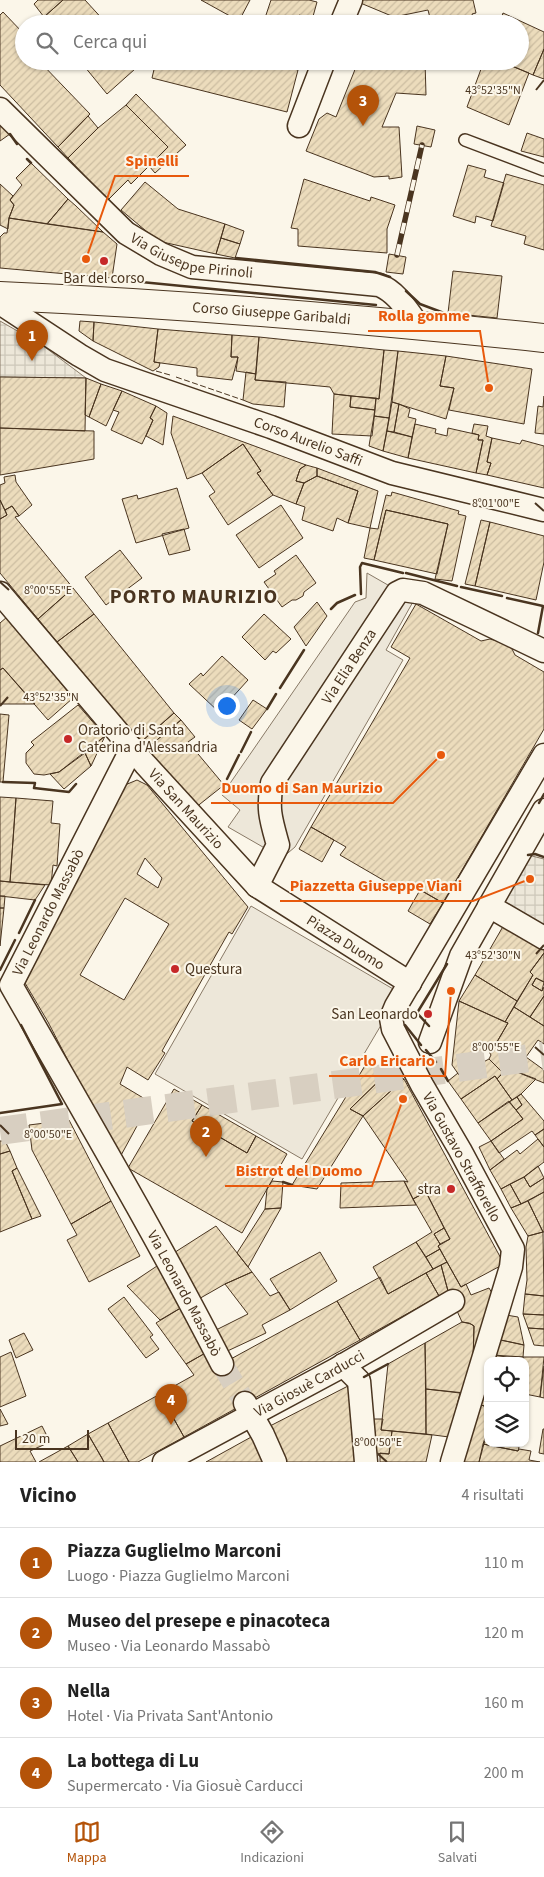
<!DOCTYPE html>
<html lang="it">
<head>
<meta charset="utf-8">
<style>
	:root { --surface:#fff; --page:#f2f2f2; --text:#222; --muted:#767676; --line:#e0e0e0; --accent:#b45309 }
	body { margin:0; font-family:"Source Sans 3",sans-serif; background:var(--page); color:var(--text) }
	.controls { position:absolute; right:15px; bottom:15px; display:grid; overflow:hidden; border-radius:10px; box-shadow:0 1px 4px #0004 }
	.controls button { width:45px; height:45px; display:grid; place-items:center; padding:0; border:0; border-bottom:1px solid var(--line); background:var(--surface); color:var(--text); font:25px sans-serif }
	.scale { position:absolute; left:15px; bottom:12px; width:74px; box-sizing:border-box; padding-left:5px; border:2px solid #4a3520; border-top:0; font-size:14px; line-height:18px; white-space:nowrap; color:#4a3520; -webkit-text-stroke:4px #fbf6e9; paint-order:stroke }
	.you { position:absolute; left:226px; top:705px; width:18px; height:18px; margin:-12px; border:4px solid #fff; border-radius:50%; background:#1a73e8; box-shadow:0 0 0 8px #1a73e833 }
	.badge { display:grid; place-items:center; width:32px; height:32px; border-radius:50%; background:var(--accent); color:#fff; font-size:16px; font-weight:700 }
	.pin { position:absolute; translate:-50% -41px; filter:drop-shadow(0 1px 2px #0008) }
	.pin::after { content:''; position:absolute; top:26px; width:18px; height:15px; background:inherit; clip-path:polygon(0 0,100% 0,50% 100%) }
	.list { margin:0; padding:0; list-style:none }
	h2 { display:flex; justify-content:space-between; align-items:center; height:65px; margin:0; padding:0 20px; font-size:21px }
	h2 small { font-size:16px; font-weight:400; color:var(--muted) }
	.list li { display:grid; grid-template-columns:32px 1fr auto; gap:15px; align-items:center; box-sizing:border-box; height:70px; padding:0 20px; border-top:1px solid var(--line) }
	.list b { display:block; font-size:19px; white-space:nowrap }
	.list p { margin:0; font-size:16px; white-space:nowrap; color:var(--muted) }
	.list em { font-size:16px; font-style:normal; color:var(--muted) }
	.icon { flex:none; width:28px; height:28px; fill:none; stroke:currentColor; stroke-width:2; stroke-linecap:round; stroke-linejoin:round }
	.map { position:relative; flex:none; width:544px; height:1462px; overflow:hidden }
	.search { position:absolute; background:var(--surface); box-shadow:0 1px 4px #0004; left:15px; right:15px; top:15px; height:55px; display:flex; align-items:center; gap:12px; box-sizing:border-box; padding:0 18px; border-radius:28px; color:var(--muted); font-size:19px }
	.sheet { height:345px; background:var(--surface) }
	nav { display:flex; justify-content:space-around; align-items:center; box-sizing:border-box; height:70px; border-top:1px solid var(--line); background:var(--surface); font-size:14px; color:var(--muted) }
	nav a { display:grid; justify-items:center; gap:2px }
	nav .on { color:var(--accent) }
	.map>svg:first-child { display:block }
	.parking { fill:#ede7d9; stroke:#887966 }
	.plaza { fill:url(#plaza-grid); stroke:#887966 }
	.building { fill:url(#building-hatch); stroke:#4a3520; fill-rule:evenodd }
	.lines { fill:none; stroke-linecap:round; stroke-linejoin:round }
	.street-tunnel { stroke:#d8cfc1; stroke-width:22; stroke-dasharray:22 11; stroke-linecap:butt }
	.secondary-tunnel { stroke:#d8cfc1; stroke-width:28; stroke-dasharray:28 14; stroke-linecap:butt }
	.lane-casing { stroke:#4a3520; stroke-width:14 }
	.street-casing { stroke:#4a3520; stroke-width:25 }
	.primary-casing { stroke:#4a3520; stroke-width:30 }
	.lane { stroke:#fbf6e9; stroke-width:11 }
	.street { stroke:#fbf6e9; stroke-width:22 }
	.primary { stroke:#fbf6e9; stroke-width:28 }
	.rail-casing { stroke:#4a3520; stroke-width:5.5 }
	.rail { stroke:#fbf6e9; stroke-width:4; stroke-dasharray:11; stroke-linecap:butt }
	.fence { stroke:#4a3520; stroke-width:1; stroke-dasharray:6 2.5; stroke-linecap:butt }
	.wall { stroke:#4a3520; stroke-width:2.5 }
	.ticks { fill:none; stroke:#4a3520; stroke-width:2 }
	.poi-dot { fill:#c62828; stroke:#fbf6e9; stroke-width:2 }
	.labels { text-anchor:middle; stroke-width:4; stroke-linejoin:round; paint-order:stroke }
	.street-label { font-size:15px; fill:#4a3520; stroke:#fbf6e9 }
	.poi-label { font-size:15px; fill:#4a3520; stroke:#fbf6e9; text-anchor:start }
	.district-label { font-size:20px; font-weight:bold; letter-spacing:1px; fill:#4a3520; stroke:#fbf6e9 }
	.ticks-label { font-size:12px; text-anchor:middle; fill:#4a3520; stroke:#fbf6e9; stroke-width:4; stroke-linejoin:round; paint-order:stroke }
	.leader { fill:none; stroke:#e8590c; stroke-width:2 }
	.callout-dot { fill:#e8590c; stroke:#fbf6e9; stroke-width:2 }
	.callout-label { font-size:16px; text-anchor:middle; font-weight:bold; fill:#e8590c; stroke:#fbf6e9; stroke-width:4; stroke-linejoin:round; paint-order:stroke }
</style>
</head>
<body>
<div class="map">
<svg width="544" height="1462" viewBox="0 0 544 1462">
	<defs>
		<pattern id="plaza-grid" width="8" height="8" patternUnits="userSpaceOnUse" patternTransform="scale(1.25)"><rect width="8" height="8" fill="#ede7d9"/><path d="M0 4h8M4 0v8" fill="none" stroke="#cdc7ba"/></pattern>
		<pattern id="building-hatch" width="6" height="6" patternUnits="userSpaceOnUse" patternTransform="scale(1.25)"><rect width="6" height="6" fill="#ecdcbc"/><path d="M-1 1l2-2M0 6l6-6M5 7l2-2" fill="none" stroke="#ccbda1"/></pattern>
	</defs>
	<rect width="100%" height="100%" fill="#fbf6e9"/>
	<path class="parking" d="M367,573l47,27 -28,50 17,10 -108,187 -13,11 -54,-31 12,-17 -18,-15 133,-193 11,-4z
		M251,906l149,87 -98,166 -147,-85z"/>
	<path class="plaza" d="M0,321l42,24 44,33 -86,-1z
		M532,856l12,3v64l-3,5 -37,-26 24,-45z"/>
	<path class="building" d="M38,0h25l-19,17 -10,-13z
		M63,0h22l22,24h-57l-6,-7z
		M201,0h49l-11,21z
		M271,0h38l8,2 -5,18 -13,-5 -3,9h-14l-17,-6z
		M359,0h114l3,13 -4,1 1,3 -15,3 -1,-4 -9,2v3l-14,2v-2l-3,1 -3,-12 -34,7 -36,-15z
		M3,12l21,22v27h15l51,53 -32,33 -58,-62v-70z
		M503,13l41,19v17l-11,26 -33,-14h20v-37h-21z
		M544,49v30l-11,-4z
		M80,61h64l-37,33z
		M156,61h110l32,9 -11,42 -135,-34z
		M347,61h78l1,34 -30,-2 -14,34h17l3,50 -13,2v-3l-15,1 -68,-26 13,-32 8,-6 9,4 20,-50 -8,-2z
		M484,61h16l29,12 -20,52 -42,-18z
		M136,94l50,51 -31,28 -6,-7 19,-19 -42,-42z
		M126,105l42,42 -37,37 -3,-4 -20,20 -40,-42 30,-30z
		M88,116l10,12 -30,30 -10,-11z
		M0,124l10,10 -10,7z
		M417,126l18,4 -4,17 -17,-3z
		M527,133l17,6v18l-23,-6z
		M31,163l37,36 -21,25 -38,-6 5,-13 -4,-5 12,-15 -6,-7z
		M468,165l18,5 -2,7 20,6 -11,38 -17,-5 -1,7 -22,-7z
		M506,174l38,11v65l-20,-6 2,-8 -35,-10z
		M304,179l66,22 1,-4 24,8 -8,24v24l-89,-7v-17l-7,-1z
		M145,182l33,27 47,15 -9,30 -58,-13 -37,-31z
		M0,184l13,12 -3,4 4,5 -5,13 -1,11 -8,-4z
		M68,199l8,7 27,26 -56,-8z
		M9,218l94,14 14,12 -5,34 -112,-10v-31l4,-4h3z
		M225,224l19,7 -4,13 -19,-6z
		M221,238l19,6 -5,14 -19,-4z
		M389,254l17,3 -3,17 -17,-2z
		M453,271l49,5 -5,42 -49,-5z
		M80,321l14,1 -1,19 -14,-10z
		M94,322l64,7 -4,33 6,1 -1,4 -6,4 -60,-30z
		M158,329l74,6 -1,22h7l-6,23 -35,-4v-8l-43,-6z
		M232,335l27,2 -3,37 -20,-3 2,-14h-7z
		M259,337l125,13 -5,49 -45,-5 -4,-7 -75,-7z
		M384,350l14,1 -9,67 -15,-2 2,-18 3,1z
		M398,351l48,5 -6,30 14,2 -8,31 -54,-17z
		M446,356l86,13 -8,55 -75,-14 5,-22 -14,-2z
		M246,372l10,2 -1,6 31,2 -2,25 -31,-3 -10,-4z
		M0,377l86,1 -1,53 -85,-3z
		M86,378l15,6 -12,33 -4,-2z
		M101,384l21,7 -16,35 -17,-9z
		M122,391l34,15 -6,12 3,2 -11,24 -31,-14 8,-18 -6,-2z
		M334,394l17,2 -1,11 25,3 -3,26 -40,-2z
		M351,396l25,2 -1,12 -25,-3z
		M544,396v38l-9,-1 3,-27 5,1z
		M392,402l7,2 -5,28 -7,-1z
		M399,404l11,5 -2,8 8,2 -4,18 -18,-5z
		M156,406l11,7 -4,32 -17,-9 7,-16 -3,-2z
		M173,416l133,49 -6,4 -4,12 8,2 -8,21 -23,-9 -16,-22 4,-2 -18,-27 -41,29 -15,6 -16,-46z
		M374,416l15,2 -6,33 -14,-5z
		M415,424l21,5 -1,4 12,3 1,-8 31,7 -1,5h5l-7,33 -68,-15z
		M474,424l14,2 -2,10 6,2 -5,24 4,1 -4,12 -11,-2 7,-33h-5l1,-5 -7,-2z
		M0,428l94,3v28l-94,16z
		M387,431l25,6 -4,21 -25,-7z
		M492,438l28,6 2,-4 22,6v42l-57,-13 4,-12 -4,-1z
		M243,444l18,27 -4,2 16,22 -45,30 -19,-29 6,-4 -13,-19z
		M306,465l11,3v8l-13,7 -8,-2 4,-12z
		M317,468l61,23 -8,37 -22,-5 10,-32 -41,-15z
		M15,475l1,7 16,23 -13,11 -7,-10 -7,4 -5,-10v-15l5,-2 -1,-6z
		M317,476l41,15 -10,32 -11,-5 -4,13 -31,-11 3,-13 -9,-3 8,-21z
		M177,488l12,40 -53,15 -14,-44 15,-4 1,4z
		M392,492l67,19 -1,3 8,2 -14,65 -17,-2 13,-55 -62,-14 -12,50 -10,-2 6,-30 8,1 8,-34 5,1z
		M0,500l7,15 -7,4z
		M281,505l22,33 -44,30 -23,-33z
		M12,506l7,10 -4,1 58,71 -35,31 -38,-46v-54l7,-4 -2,-5z
		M386,510l62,14 -11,50 -63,-14z
		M481,520l9,2 -15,64 -10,-2z
		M490,522l54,14v26l-8,38 -61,-14z
		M184,529l6,21 -21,5 -7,-21z
		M120,550l22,28 -36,27 -21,-28z
		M296,555l20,28 -12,9 -1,4 -7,4h-4l-10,7 -18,-25 12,-8 -2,-3z
		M73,588l21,26 -37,28 -19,-23z
		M317,602l10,14 -21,30 -12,-19z
		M416,604l65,37 9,-2 15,4 7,6 3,6 29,17v57l-101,174 -36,-21 -5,9 -62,-36 6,-8 -35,-20 99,-169 -19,-11z
		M94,614l80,99 -33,29 -84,-100z
		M264,614l27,25 -15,14 -3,-2 -8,9 -23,-23z
		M7,617l66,81 -25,22 -45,-52 -3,2v-47z
		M222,656l26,24 -29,32 -30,-28 12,-11 2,3z
		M3,668l32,36h-35v-34z
		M253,700l14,9 -15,20 -13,-9z
		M78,705l27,31 -46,36 -15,3 -10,-1 -8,-11v-10l8,-8 -3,-3z
		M174,713l7,7 -35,29 -5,-7z
		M0,714l9,1 -6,67h-3z
		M181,720l14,17 -7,5 36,43 -29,23 -49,-59z
		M105,736l-13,28 -1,2 -6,-13z
		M85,753l6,13 -27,23 -14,-15 9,-2z
		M137,780l10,5 101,122 -16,27 -3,-2 -12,21 -55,98 3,2 -17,27 -21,-13 -7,17 30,18 -31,57 -71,-137 -23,-39 100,-198zM145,858l17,20 -4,10 -21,-14zM125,898l44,26 -45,76 -44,-25z
		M0,797l16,1 -6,84 -10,-1z
		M16,798l37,3 -2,22 9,1 -3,42 -4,-1 -2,20 -41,-3z
		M311,827l23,13 -12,22 -23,-13z
		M0,881l10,1 35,3 -10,15 -35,-4z
		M420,890l23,13 -13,21 -22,-13z
		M0,896h5l-1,12h-4z
		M0,908h4l-4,38z
		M505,923l39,23v7l-14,19 3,3 -16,26 -42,-26z
		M544,953v29l-8,-4 -4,7 10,6 2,-4v9l-14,21 -16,-10 19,-32 -3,-3z
		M475,975l42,26 -12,21 -46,-21z
		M536,978l8,4 -2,9 -10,-6z
		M544,996v30l-14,-9z
		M459,1001l49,22 -14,24 -22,10 5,8 -18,10 -7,-10z
		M514,1007l30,19v18l-6,-4 -12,17 18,13v13l-37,-15 -4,5 -14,-14 2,-4 -3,-5 6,-3 14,-24 -3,-1z
		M489,1059l14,14 -6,6 -2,-3 -34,23 -13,-18 10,-8 1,2z
		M366,1064l23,7 -39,38 13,7 -46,73 -25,-4z
		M507,1068l29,11 -15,15 -9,6 -15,-21z
		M389,1071l15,8 -41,37 -13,-7z
		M495,1076l17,24 -34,23 -17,-24z
		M404,1079l100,185 -43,23 -23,-41 12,-7 -24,-47 -13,7 -9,-18 4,1 -45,-66z
		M174,1089l28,16 -10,16 55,32 9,-17 31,18 -45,79 -114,-65z
		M521,1094l23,27v8l-9,6 -3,-4 -33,22 -8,-12 32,-22 -7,-9 6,-5 -5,-8z
		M517,1097l5,8 -6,5 -7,-8z
		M509,1101l14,18 -32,22 -13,-18z
		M202,1105l54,31 -9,17 -55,-32z
		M69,1120l42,81 -40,23 -39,-74 -3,-25z
		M544,1129v18l-9,-12z
		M538,1139l6,8v15l-20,15 -23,12 -11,-19 27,-20 3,4z
		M0,1141h5l5,10 -10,3z
		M491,1141l13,18 -14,11 -11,-23z
		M10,1151l7,17 -5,3 20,48 -32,13v-78z
		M538,1166l6,12 -14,9 -6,-10z
		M17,1168l24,48 -9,3 -20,-48z
		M524,1177l6,10 14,-9v14l-23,12 -11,-20z
		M272,1181l11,1 -2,26 -16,1 2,-20z
		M404,1181l12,24 -76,3 1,-25z
		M510,1184l11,20 -10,4 -10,-19z
		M426,1192l18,36 -10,6 6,10 -2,2 2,3 -14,8 -10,-15 16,-10 -19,-33z
		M544,1192v40h-1l-15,-31z
		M111,1201l29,55 -51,26 -22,-42 10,-5 -6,-11z
		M528,1201l15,31 -15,4 -17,-28z
		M281,1208l-33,59 -11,-14 28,-44z
		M216,1226l36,46 -27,12 -28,16 -28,-44z
		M444,1228l6,11 -10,5 -6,-10z
		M543,1232l1,64 -19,-2 2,-14 -1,-33 2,-11z
		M416,1242l17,27 -45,25 -15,-27z
		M440,1249l7,13 -14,7 -7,-12z
		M320,1252l17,29 -47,29 -20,-31z
		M447,1262l14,25 5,-3 5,11 18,-7 3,5 -19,69 1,-36 -5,-3 -7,-1 -14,-31 -7,-26z
		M160,1264l24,42 -24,14 -33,-34z
		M441,1265l7,26 -9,5 -13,-23z
		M252,1272l18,24 9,-4 11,18 -28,15 4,8 -45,21 -7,-23 34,-17 -23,-30z
		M426,1273l13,23 -79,44 -23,-39 43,-24 8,17z
		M525,1294l19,2v19l-21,-1z
		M124,1297l29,38 -3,2 9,12 -13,9 -38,-49z
		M337,1301l23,39 -176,97 -24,-43 34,-19 -8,-11 23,-13 9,15z
		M184,1306l25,45 -23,13 -30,-41z
		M500,1314l18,3 6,28 -28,-6z
		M523,1314l21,1v14l-16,-1z
		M462,1322l9,2 3,2 -1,36 -8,31 -39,-4 -1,-46z
		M528,1328l16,1v17l-10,-1z
		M24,1333l9,17 -17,8 -7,-18z
		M496,1339l28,6 -1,12 -31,-2z
		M425,1343l1,91 -45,-4 7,-66z
		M11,1352l15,44 -26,11v-50z
		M492,1355l15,2 -1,4h-16z
		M507,1357h16v4h-17z
		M523,1357h21l-4,40 -15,-3v-33h-2z
		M544,1366v32l-4,-1z
		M348,1386l10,76h-74l-14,-36z
		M483,1388l5,1v18l-11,-3z
		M426,1389l34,4 -11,44 -23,-3z
		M160,1394l24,43 -46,25h-9l-21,-39z
		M477,1404l11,3v22l-9,33h-15l4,-22z
		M0,1409l8,15 -8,2z
		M373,1419h10l-2,11 11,1 -3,23 -16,-1z
		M108,1423l21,39h-25l-16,-28z
		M42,1426l8,16 -20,9 6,11h-36v-16z
		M488,1429v14h32l-2,8 -35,-7z
		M543,1429h1v25l-5,-1z
		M392,1431l40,4 -6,27h-46v-9l9,1z
		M88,1434l14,24 2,4h-26l-10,-16z
		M253,1436l10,26h-57z
		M483,1444l35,7 1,-2 12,2 -2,9 11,2h-61z
		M68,1446l10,16h-39z"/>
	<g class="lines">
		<path class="street-tunnel" d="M222,1364l23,39"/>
		<path class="secondary-tunnel" d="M0,1131l544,-75"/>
		<g class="lane-casing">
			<path id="lane" d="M465,140l79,30"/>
		</g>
		<g class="street-casing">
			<g id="street">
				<path d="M341,24l10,-24"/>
				<path id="s1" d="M0,109l126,124 35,21 31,13 187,18c18,7 28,25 39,40"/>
				<path d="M299,126l25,-65"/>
				<path id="s2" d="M0,303l79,52 26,15 166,57 121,46 152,37"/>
				<path id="s3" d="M0,593l145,171 112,122 153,97"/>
				<path id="s4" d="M132,748l-121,237c72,126 145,250 211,379"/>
				<path id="s5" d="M257,886l21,-41c-7,-25 -11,-36 -6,-62l125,-190 6,-3 20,3 121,58"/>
				<path d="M489,906l55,32"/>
				<path d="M430,1042l31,-86 83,-146"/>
				<path d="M343,1365l16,16 7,81"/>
				<path d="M245,1403l18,32 12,27"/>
				<path id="s6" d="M164,1462l171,-92 118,-69"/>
				<path d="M452,1462l59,-195 2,-18 -53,-99 -38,-65 -29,-56 -2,-11 5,-12 148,-251"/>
			</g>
		</g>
		<g class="primary-casing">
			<g id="primary">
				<path id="s7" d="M0,296c182,8 363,23 544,42"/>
			</g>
		</g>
		<use href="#lane" class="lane"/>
		<use href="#street" class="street"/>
		<use href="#primary" class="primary"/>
		<g class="rail-casing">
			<path id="rail" d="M397,255l25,-110"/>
		</g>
		<use href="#rail" class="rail"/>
		<path class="fence" d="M156,371l14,4
			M176,377l67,23"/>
		<path class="wall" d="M239,21l7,3
			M10,134l7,10
			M27,159l4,4
			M236,258l139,14 15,5
			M131,281l245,24
			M406,291l14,13 24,9
			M406,573l51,13
			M461,587l41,9
			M361,594l-1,-27 2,-4 41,10
			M507,598l36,8 -5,27
			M331,609l6,-6 18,-8
			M280,688l24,-38
			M267,709l9,-15
			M241,752l10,-20
			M227,779l12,-24
			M3,782l32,1 -1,5 35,4 7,-8
			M539,803l5,-9
			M528,855l7,-1 9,3
			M19,933l16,-33
			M0,970l15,-30
			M405,1025l16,20
			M429,1026l-12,-13 30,-49
			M426,1050l10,12
			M441,1069l7,12
			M0,1113l62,-9 -41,-79
			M283,1182l9,3
			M364,1377l24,-13"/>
	</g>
	<path class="ticks" d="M536,90l8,-10M535,503l9,8M0,582l9,8M0,706l8,-9M536,954l8,-9M535,1047l9,8M0,1125l9,9M378,1454l9,8"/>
	<g class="poi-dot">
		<circle cx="104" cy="261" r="5"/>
		<circle cx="68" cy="739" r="5"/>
		<circle cx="175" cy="969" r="5"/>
		<circle cx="428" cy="1014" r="5"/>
		<circle cx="451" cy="1189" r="5"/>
	</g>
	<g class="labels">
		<g class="street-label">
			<text dy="5" stroke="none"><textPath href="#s1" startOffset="248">Via Giuseppe Pirinoli</textPath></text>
			<text dy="5" stroke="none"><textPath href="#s7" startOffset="272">Corso Giuseppe Garibaldi</textPath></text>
			<text dy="5" stroke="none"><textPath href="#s2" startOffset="340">Corso Aurelio Saffi</textPath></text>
			<text dy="5" stroke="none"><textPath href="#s5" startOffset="249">Via Elia Benza</textPath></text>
			<text dy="5" stroke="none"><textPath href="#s3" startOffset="285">Via San Maurizio</textPath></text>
			<text transform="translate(48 912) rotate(-63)" y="5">Via Leonardo Massabò</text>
			<text dy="5" stroke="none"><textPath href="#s3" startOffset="495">Piazza Duomo</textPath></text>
			<text transform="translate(462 1157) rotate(61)" y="5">Via Gustavo Strafforello</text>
			<text dy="5" stroke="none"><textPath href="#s4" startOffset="620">Via Leonardo Massabò</textPath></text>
			<text dy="5" stroke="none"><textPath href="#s6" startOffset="165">Via Giosuè Carducci</textPath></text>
		</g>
		<g class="poi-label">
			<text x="104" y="283" text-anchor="middle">Bar del corso</text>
			<text x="78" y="735">Oratorio di Santa<tspan x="78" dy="17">Caterina d'Alessandria</tspan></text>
			<text x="185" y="974">Questura</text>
			<text x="418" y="1019" text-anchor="end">San Leonardo</text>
			<text x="441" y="1194" text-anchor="end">stra</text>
		</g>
		<g class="district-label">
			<text x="194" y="603">PORTO MAURIZIO</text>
		</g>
	</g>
	<g class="ticks-label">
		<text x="493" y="94">43°52'35"N</text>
		<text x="496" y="507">8°01'00"E</text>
		<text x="48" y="594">8°00'55"E</text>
		<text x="51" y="701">43°52'35"N</text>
		<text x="493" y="959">43°52'30"N</text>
		<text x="496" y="1051">8°00'55"E</text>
		<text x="48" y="1138">8°00'50"E</text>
		<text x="378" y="1446">8°00'50"E</text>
	</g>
	<path class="leader" d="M86 259L115 176H189M489 388L480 331H368M441 755L393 803H211M530 879L473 901H280M451 991L445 1076H329M403 1099L372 1186H225"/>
	<g class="callout-dot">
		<circle cx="86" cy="259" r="5"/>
		<circle cx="489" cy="388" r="5"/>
		<circle cx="441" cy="755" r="5"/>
		<circle cx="530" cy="879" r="5"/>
		<circle cx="451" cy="991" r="5"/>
		<circle cx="403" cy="1099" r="5"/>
	</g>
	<g class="callout-label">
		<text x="152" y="166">Spinelli</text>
		<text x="424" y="321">Rolla gomme</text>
		<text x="302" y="793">Duomo di San Maurizio</text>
		<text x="376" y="891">Piazzetta Giuseppe Viani</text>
		<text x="387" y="1066">Carlo Ericario</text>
		<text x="299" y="1176">Bistrot del Duomo</text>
	</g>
</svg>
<div class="controls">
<button><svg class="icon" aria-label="locate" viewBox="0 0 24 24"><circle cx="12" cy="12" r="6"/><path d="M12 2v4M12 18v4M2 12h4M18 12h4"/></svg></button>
<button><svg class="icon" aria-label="layers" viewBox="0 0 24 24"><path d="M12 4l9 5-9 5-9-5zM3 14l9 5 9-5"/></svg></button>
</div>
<div class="scale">20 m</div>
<div class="you"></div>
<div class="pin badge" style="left:32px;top:361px">1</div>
<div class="pin badge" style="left:206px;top:1157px">2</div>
<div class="pin badge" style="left:363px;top:126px">3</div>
<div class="pin badge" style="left:171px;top:1425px">4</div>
<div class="search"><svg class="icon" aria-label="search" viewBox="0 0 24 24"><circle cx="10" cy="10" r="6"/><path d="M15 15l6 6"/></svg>Cerca qui</div>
</div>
<section class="sheet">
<h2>Vicino<small>4 risultati</small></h2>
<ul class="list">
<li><span class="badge">1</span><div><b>Piazza Guglielmo Marconi</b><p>Luogo · Piazza Guglielmo Marconi</p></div><em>110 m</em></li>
<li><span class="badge">2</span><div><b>Museo del presepe e pinacoteca</b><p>Museo · Via Leonardo Massabò</p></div><em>120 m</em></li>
<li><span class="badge">3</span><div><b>Nella</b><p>Hotel · Via Privata Sant'Antonio</p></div><em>160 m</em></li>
<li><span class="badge">4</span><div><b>La bottega di Lu</b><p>Supermercato · Via Giosuè Carducci</p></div><em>200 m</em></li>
</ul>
</section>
<nav>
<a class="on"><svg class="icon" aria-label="map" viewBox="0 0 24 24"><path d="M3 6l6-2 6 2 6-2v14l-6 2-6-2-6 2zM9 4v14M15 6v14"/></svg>Mappa</a>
<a><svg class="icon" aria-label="directions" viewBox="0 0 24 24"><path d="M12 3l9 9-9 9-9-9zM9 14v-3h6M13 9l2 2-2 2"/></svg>Indicazioni</a>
<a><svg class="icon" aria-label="saved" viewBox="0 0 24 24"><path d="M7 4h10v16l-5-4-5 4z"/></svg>Salvati</a>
</nav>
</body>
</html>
